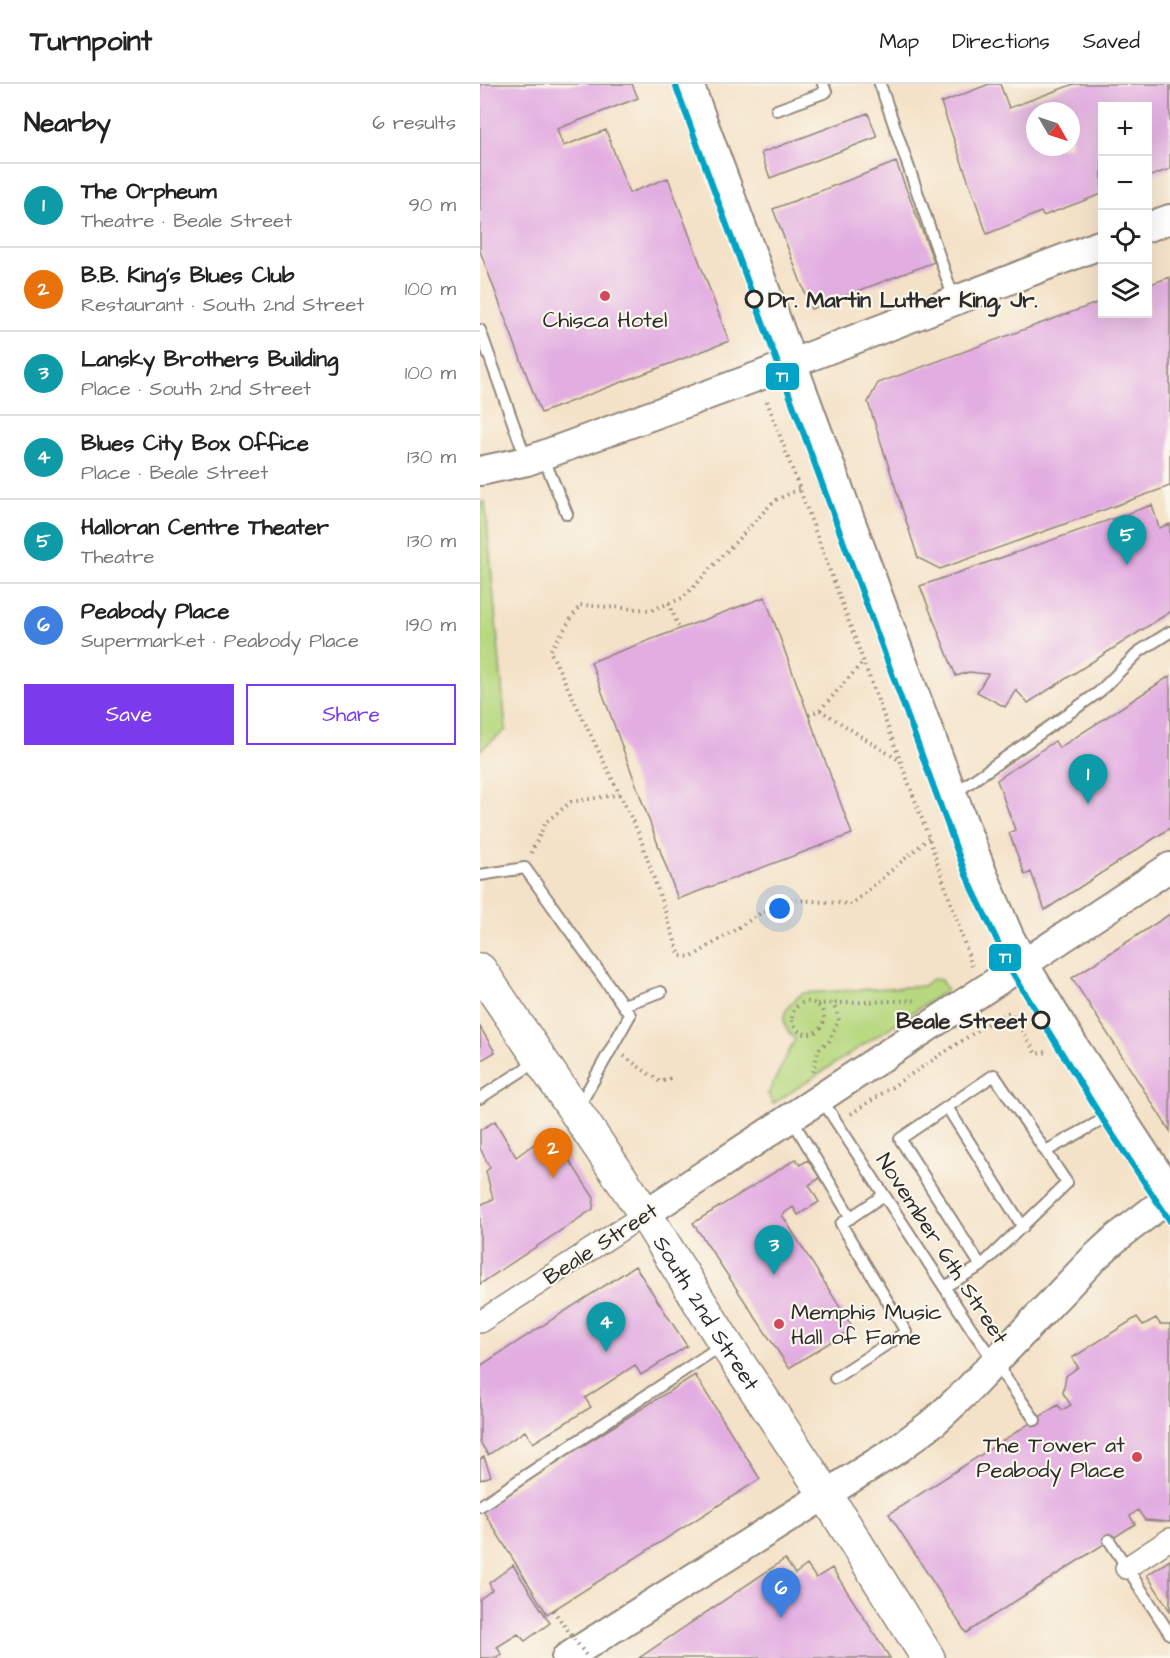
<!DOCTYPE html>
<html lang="en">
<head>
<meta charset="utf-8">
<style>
	:root { --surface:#fff; --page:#f6f6f6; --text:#222; --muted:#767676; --line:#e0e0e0; --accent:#7c3aed }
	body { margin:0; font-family:"Architects Daughter",sans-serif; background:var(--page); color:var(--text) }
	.controls { position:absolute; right:18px; top:18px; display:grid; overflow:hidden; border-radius:0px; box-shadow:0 6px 24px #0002 }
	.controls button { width:54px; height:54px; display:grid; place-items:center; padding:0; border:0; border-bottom:2px solid var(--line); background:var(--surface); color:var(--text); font:30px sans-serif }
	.compass { position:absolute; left:546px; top:18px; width:54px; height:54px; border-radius:50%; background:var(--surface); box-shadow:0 6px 24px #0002; rotate:129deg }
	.you { position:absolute; left:300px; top:825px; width:21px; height:21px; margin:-15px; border:4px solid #fff; border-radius:50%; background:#1a73e8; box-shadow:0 0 0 9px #1a73e833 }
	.badge { display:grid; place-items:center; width:39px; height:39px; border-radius:50%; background:var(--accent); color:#fff; font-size:20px; font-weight:700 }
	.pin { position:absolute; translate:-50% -50px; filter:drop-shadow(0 2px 3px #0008) }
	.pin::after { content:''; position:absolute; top:32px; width:21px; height:18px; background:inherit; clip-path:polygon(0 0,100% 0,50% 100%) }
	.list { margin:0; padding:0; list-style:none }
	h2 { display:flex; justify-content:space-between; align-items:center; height:78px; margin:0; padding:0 24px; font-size:26px }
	h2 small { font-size:20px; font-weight:400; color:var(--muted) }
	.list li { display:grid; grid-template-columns:39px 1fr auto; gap:18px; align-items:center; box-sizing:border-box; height:84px; padding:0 24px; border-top:2px solid var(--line) }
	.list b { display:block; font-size:22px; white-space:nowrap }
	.list p { margin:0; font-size:20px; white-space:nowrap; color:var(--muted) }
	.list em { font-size:20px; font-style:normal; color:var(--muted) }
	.actions { display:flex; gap:12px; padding:18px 24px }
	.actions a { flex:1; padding:14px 0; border:2px solid var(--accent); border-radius:0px; text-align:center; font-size:21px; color:var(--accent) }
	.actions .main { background:var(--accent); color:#fff }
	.icon { flex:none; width:33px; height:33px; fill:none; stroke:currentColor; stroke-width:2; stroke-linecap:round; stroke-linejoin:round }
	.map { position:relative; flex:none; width:690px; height:1574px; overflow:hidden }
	header { display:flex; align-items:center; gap:36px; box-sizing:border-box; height:84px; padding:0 30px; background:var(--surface); border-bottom:2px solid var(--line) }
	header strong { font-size:28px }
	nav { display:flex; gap:33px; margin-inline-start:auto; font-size:21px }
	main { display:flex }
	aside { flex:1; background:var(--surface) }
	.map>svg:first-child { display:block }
	.green { fill:#b8d880; stroke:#728256; stroke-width:1.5 }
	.building { fill:#e2ade1; fill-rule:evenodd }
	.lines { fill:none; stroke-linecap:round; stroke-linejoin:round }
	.lane-casing { stroke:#90867a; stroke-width:14 }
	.street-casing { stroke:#90867a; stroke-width:24 }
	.secondary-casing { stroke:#90867a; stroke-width:32 }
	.primary-casing { stroke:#90867a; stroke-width:36 }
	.path { stroke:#90867a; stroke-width:4; stroke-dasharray:1.5 4.5; stroke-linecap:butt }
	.lane { stroke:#fff; stroke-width:10 }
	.street { stroke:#fff; stroke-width:21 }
	.secondary { stroke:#fff; stroke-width:28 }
	.primary { stroke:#fff; stroke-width:33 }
	.path-bridge { stroke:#90867a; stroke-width:4; stroke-dasharray:1.5 4.5; stroke-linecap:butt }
	.tram-1-casing { stroke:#fbf7ec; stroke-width:10 }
	.tram-1 { stroke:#02a3c6; stroke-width:6 }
	.poi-dot { fill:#d1495b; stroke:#fbf7ec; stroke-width:2 }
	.stop-dot { fill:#fbf7ec; stroke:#2b2b2b; stroke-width:3 }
	.labels { text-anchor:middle; stroke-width:4.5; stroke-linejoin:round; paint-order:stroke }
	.stop-label { font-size:22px; font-weight:bold; fill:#2b2b2b; stroke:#fbf7ec; text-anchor:start }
	.poi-label { font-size:22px; fill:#2b2b2b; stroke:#fbf7ec }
	.street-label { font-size:22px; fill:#2b2b2b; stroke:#fbf7ec }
	.line-badge { stroke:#fbf7ec; stroke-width:2 }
	.badge-label { font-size:16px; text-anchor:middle; font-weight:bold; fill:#fff }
</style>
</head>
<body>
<header>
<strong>Turnpoint</strong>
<nav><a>Map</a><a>Directions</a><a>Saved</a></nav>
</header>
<main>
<aside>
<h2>Nearby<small>6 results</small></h2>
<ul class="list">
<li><span class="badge" style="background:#0f9aa8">1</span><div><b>The Orpheum</b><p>Theatre · Beale Street</p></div><em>90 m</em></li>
<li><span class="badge" style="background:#e8710a">2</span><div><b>B.B. King's Blues Club</b><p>Restaurant · South 2nd Street</p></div><em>100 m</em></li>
<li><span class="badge" style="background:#0f9aa8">3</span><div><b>Lansky Brothers Building</b><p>Place · South 2nd Street</p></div><em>100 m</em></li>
<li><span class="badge" style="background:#0f9aa8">4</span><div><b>Blues City Box Office</b><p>Place · Beale Street</p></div><em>130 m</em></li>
<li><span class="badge" style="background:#0f9aa8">5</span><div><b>Halloran Centre Theater</b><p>Theatre</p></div><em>130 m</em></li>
<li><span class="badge" style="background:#3f7fe0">6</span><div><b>Peabody Place</b><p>Supermarket · Peabody Place</p></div><em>190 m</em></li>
</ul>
<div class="actions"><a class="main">Save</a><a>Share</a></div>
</aside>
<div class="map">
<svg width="690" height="1574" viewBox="0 0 690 1574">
	<rect width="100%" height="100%" fill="#fbf7ec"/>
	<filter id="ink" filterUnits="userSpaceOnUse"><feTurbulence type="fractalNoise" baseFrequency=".0167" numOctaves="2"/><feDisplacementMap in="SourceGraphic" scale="12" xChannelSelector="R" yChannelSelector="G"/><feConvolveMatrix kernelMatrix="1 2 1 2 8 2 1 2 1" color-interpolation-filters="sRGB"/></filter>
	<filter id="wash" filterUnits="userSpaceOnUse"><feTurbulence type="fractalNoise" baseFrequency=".008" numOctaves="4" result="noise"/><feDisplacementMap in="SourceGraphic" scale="24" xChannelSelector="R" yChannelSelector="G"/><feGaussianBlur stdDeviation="1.35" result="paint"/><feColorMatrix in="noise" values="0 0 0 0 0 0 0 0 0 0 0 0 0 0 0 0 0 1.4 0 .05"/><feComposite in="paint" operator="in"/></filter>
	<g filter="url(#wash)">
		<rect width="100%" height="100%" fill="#f4e2c8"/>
		<path class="green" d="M5,417l21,229 -26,20v-247z
			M452,895l9,1 6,10 -174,114 -5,-10 27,-55c-20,-19 -11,-32 8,-46l120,-7z"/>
		<g id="blocks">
			<path class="building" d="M0,0h152l6,14 -81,31 6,17 43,-16 23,63 39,-15 61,163 -188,72 -61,-162z
				M509,0h11l9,24 65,-24h96v85l-22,8v-71h-46v88l-59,22 -2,-4 -54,22 -46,-131zM555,27h36v36h-36z
				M388,29l9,24 -107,41 -9,-25z
				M416,78l38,100 -123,47 -38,-100z
				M690,193v209l-230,83 -22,-11 -50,-156 10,-19 224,-82v13h46v-29z
				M672,421l7,23 11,-4v88l-142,91 -12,-13 -11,17 -28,-15 11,-18 -19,-2 -13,4 -36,-90z
				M285,513l87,237 -174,65 -87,-237z
				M690,592v152l-125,82 -14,-38 -6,3 -16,-42 6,-3 -18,-50 58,-39 4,7z
				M690,830v217l-98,-153z
				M0,943l15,25 -15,9z
				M15,1037l21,36 35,-25 43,66 -1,11 -113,75v-79l13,-6 -7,-28 4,-3 -10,-20v-18z
				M316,1075l4,6 8,-5 12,18 -11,7 10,17 -21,13 -5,-8 -11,8 71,113 -64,40 -96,-145z
				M155,1182l52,80 -46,29 -6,-10 -50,33 6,9 -58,36 -8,-12 -37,24 -8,-13v-76z
				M657,1233l6,8 13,-7 4,6h10v198l-25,-2 -7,-10 -8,6 5,8 -169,109 -77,-119 169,-109 4,5 9,-5 -8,-12 3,-17 12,-9 -6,-9z
				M215,1291l65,104 -213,135 -65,-105z
				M4,1373l7,19 -11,4v-21z
				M305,1475l10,15 12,-9 9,13 16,-10 58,90h-251z
				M690,1476v51l-23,-36z
				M33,1481l37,58 -25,18 -7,-7 -21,13 5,8 -5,3h-17v-59l12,-9 -3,-7z"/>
		</g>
	</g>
	<g filter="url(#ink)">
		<use href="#blocks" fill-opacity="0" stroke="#90867a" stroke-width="1.5"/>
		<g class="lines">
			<g class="lane-casing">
				<path id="lane" d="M400,0l74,215
					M297,26l49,-18 -3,-8
					M0,246l46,129
					M63,373l24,57
					M475,709l144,-101 41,-41 30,-19
					M0,791l45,-7 105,147 -52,93
					M143,921l38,-13
					M0,1014l57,-37
					M342,1016l151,231 62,89
					M467,1023l76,120
					M311,1034l60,100
					M566,1067l71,-39
					M464,1203l37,-21 86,-83 -73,-108 -94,64 81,127
					M355,1294l71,-46 -65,-108 43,-29
					M0,1422l242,-161
					M629,1456l61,94"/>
			</g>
			<g class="street-casing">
				<path id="street" d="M0,1238l165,-108
					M646,1484l44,-29"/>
			</g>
			<g class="secondary-casing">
				<path id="secondary" d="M209,0l214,579 78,207 28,66 15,28 53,87 93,141
					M668,143l22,-8
					M0,387l47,-10 232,-85 343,-132
					M165,1130l525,-347
					M86,1574l332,-209 37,-28 31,-29 127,-133 22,-20 55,-42"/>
			</g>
			<g class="primary-casing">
				<g id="primary">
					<path id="s1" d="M0,886l165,244 80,129 101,152 102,163"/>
				</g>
			</g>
			<path class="path" d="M287,317l162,437 43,128
				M319,405l-25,12 -91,97 -32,12 -71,-5 -30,46 89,183 41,122 12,1 91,-58 69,5 77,-66
				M189,519l10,26
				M340,626l43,-48
				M329,631l11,-5 80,51
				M51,769l15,-31 25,-20 50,-8
				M312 934a16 16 0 1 1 32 0a16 16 0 1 1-32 0Z
				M337,920l101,-4
				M144,972l36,26 14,-5
				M333,988l5,-22 11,-9 10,-20 -2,-9 -5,-9
				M371,1030l147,-97 10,-4 4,1 24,40 11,-2"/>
			<use href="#lane" class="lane"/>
			<use href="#street" class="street"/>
			<use href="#secondary" class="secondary"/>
			<use href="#primary" class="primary"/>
			<path class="path-bridge" d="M73,1526l35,48"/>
			<g class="tram-1-casing">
				<path id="tram-1" d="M195,0l291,791 46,97 91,148 67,101"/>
			</g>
			<use href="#tram-1" class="tram-1"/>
		</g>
	</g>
	<g class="poi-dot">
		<circle cx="125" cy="212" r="6"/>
		<circle cx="299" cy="1240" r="6"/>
		<circle cx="657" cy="1373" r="6"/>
	</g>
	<g class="stop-dot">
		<circle cx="274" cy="215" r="8"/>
		<circle cx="561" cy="936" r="8"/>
	</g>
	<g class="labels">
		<g class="stop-label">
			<text x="288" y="223">Dr. Martin Luther King, Jr.</text>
			<text x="547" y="944" text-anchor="end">Beale Street</text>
		</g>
		<g class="poi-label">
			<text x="125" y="243">Chisca Hotel</text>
			<text x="311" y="1235" text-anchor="start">Memphis Music<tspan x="311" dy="25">Hall of Fame</tspan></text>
			<text x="645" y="1368" text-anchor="end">The Tower at<tspan x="645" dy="25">Peabody Place</tspan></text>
		</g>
		<g class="street-label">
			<text transform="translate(120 1159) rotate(-33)" y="8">Beale Street</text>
			<text transform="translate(463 1164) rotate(57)" y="8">November 6th Street</text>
			<text dy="8" stroke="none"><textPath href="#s1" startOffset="411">South 2nd Street</textPath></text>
		</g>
	</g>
	<g class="line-badge">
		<rect x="285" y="278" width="35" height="29" rx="6" fill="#02a3c6"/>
		<rect x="508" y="859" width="34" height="29" rx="6" fill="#02a3c6"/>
	</g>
	<g class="badge-label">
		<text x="302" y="298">T1</text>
		<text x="525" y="879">T1</text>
	</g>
</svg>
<div class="controls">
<button>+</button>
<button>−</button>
<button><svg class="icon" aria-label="locate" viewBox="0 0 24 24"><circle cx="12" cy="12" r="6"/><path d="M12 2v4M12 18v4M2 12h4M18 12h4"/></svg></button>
<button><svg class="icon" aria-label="layers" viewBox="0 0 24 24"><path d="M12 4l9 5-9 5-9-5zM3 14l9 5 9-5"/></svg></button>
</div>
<svg class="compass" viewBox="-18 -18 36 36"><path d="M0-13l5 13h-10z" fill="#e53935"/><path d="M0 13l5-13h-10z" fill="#767676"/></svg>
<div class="you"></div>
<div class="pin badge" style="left:608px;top:720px;background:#0f9aa8">1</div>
<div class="pin badge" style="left:73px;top:1094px;background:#e8710a">2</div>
<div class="pin badge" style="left:294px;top:1191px;background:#0f9aa8">3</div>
<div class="pin badge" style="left:126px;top:1268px;background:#0f9aa8">4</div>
<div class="pin badge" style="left:647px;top:481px;background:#0f9aa8">5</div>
<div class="pin badge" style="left:301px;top:1534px;background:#3f7fe0">6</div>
</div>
</main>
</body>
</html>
